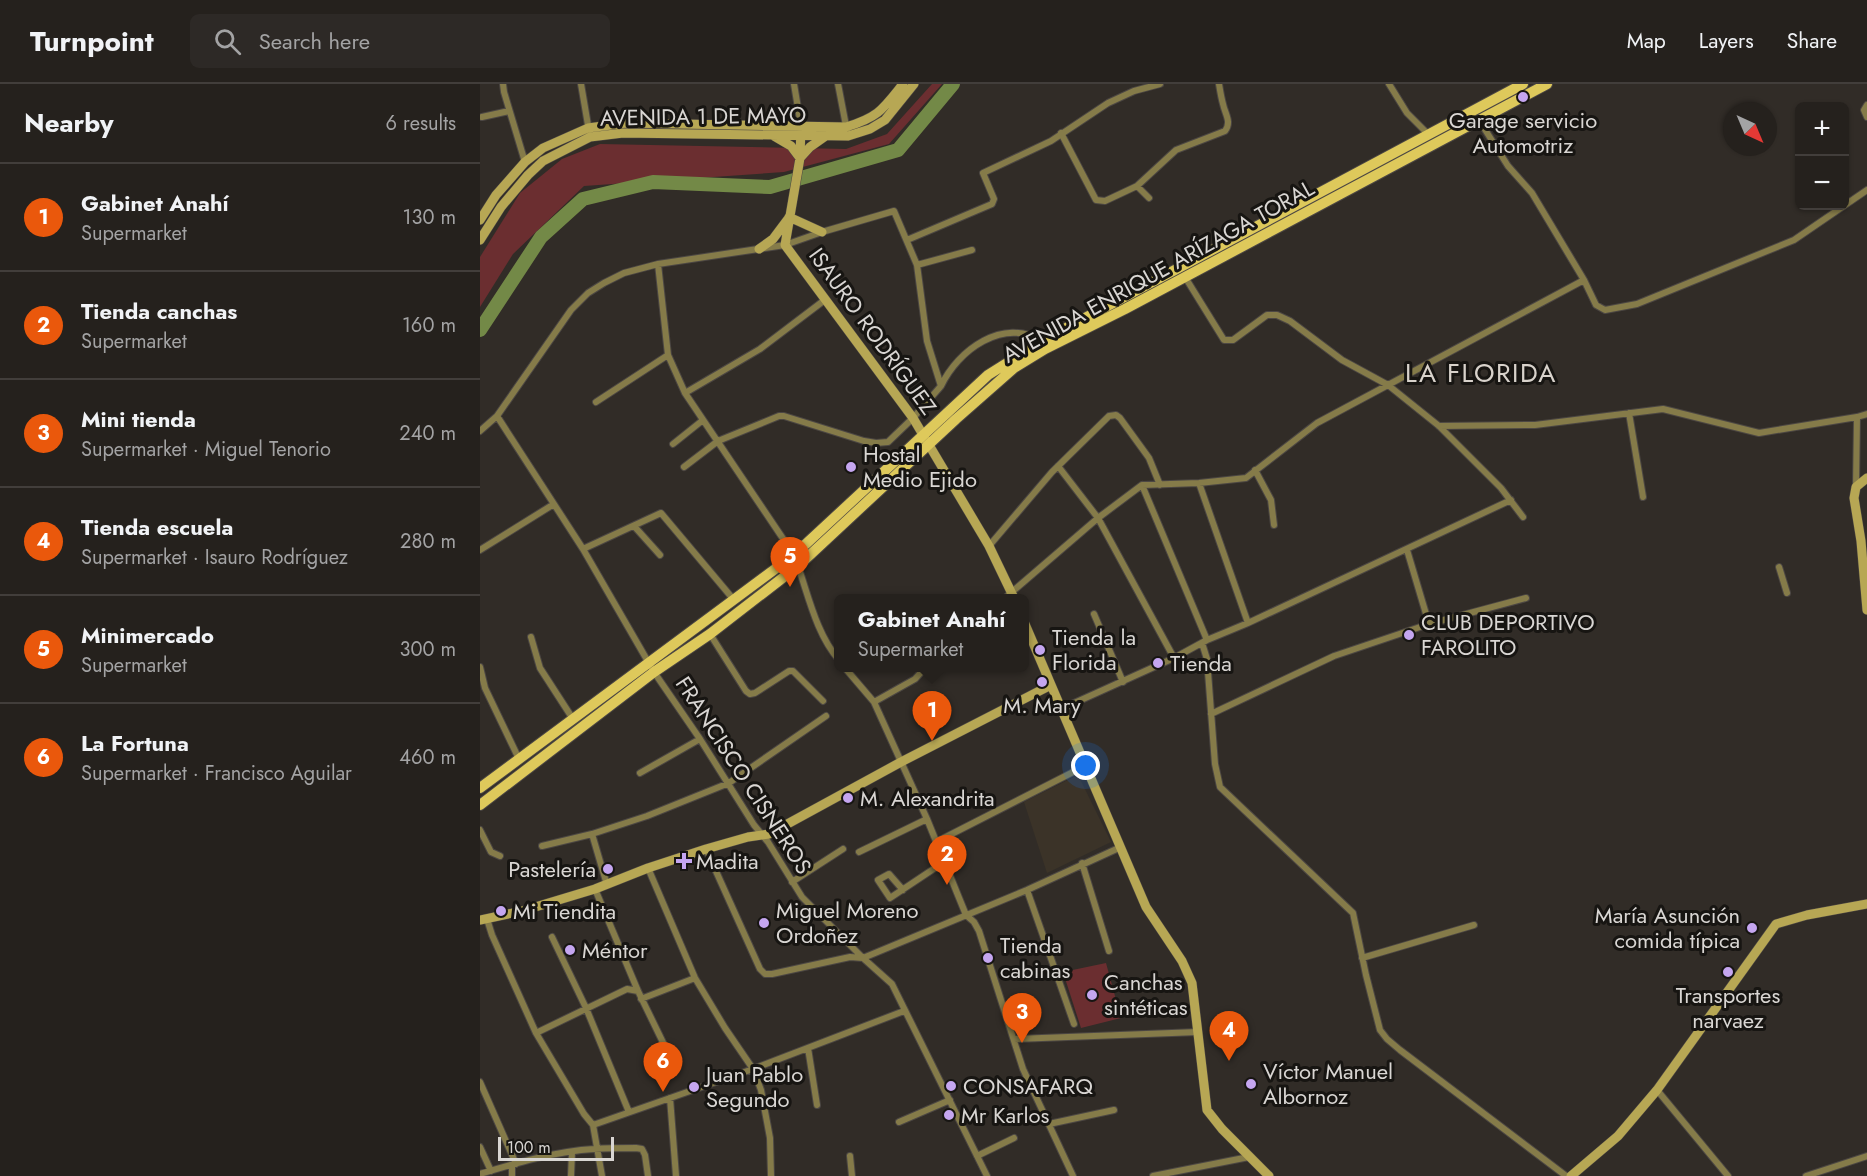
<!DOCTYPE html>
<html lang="en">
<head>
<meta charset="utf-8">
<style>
	:root { --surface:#25211d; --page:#2d2926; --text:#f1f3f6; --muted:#a3a3a4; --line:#423e3b; --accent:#ea580c }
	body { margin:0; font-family:Jost,sans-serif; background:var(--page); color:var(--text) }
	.controls { position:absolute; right:18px; top:18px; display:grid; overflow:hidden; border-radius:9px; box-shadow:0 2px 4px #0004 }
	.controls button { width:54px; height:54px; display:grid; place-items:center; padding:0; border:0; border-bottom:2px solid var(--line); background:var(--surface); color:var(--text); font:30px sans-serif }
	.compass { position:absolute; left:1243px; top:18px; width:54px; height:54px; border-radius:50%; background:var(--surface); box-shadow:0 2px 4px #0004; rotate:136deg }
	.scale { position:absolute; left:18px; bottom:15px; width:116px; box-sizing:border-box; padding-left:6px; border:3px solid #d9d6d3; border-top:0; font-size:16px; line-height:21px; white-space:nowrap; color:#d9d6d3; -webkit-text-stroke:4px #171512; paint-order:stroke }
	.you { position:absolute; left:606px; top:682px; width:21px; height:21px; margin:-15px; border:4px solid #fff; border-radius:50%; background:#1a73e8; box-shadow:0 0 0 9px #1a73e833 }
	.badge { display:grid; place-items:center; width:39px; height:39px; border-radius:50%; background:var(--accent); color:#fff; font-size:20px; font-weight:700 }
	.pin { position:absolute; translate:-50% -50px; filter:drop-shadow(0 2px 3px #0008) }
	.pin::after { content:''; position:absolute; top:32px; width:21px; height:18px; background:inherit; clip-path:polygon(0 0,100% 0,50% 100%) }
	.popup { position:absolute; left:354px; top:510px; width:195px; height:78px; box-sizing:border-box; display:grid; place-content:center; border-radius:9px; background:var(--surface); filter:drop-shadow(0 2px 4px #0005); font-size:20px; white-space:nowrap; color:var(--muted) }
	.popup b { font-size:22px; color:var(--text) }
	.popup::after { content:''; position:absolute; left:50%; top:100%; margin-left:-12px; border:12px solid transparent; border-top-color:var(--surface) }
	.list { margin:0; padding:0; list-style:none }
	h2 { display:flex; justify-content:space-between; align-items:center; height:78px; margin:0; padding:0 24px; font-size:26px }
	h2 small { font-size:20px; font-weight:400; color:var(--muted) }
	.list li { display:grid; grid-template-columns:39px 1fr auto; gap:18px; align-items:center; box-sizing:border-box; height:108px; padding:0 24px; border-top:2px solid var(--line) }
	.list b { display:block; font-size:22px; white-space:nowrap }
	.list p { margin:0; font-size:20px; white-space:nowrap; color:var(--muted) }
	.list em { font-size:20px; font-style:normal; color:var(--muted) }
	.icon { flex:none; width:33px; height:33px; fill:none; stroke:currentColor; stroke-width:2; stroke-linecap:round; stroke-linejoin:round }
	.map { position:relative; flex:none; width:1387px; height:1092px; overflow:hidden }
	header { display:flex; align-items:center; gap:36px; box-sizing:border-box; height:84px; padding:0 30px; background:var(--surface); border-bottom:2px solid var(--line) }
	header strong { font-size:28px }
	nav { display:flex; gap:33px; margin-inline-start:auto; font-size:21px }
	.search { width:420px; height:54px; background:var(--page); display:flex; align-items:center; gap:15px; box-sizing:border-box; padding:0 21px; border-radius:9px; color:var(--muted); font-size:22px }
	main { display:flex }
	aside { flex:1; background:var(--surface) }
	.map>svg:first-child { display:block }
	.built { fill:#3b3328 }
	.green { fill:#6b2e30 }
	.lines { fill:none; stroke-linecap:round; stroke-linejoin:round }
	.river { stroke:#738947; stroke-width:14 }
	.street-casing { stroke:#4c4743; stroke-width:8 }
	.secondary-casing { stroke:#4c4743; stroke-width:10 }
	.primary-casing { stroke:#4c4743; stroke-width:12 }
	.street { stroke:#857b49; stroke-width:6 }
	.secondary { stroke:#b7a754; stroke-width:9 }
	.primary { stroke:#dec95b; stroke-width:10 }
	.poi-dot { fill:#c5a6f0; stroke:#171512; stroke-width:2 }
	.labels { text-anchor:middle; stroke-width:6; stroke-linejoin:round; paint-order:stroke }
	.street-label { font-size:22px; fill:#d9d6d3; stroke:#171512 }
	.poi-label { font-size:22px; fill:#d9d6d3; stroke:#171512; text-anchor:start }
	.quarter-label { font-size:26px; letter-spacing:1.5px; fill:#d8d2cb; stroke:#171512 }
</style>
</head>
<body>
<header>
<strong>Turnpoint</strong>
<div class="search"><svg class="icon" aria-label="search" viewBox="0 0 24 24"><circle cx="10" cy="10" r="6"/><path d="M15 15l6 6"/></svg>Search here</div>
<nav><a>Map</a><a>Layers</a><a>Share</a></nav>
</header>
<main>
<aside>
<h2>Nearby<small>6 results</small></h2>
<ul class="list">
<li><span class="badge">1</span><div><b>Gabinet Anahí</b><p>Supermarket</p></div><em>130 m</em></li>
<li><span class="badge">2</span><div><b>Tienda canchas</b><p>Supermarket</p></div><em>160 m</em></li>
<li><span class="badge">3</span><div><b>Mini tienda</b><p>Supermarket · Miguel Tenorio</p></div><em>240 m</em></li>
<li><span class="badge">4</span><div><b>Tienda escuela</b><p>Supermarket · Isauro Rodríguez</p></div><em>280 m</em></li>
<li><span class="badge">5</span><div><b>Minimercado</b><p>Supermarket</p></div><em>300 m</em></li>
<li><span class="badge">6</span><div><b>La Fortuna</b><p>Supermarket · Francisco Aguilar</p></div><em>460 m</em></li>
</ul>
</aside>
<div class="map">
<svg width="1387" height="1092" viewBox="0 0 1387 1092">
	<rect width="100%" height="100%" fill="#312c27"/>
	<path class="built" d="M598,691l33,67 -64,31 -23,-71z"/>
	<path class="green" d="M452,0h10l-53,60 -105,28 -200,14 -71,68 -33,53v-50l40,-64 42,-34 38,-15 246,5 41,-15z
		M626,879l15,55 -40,10 -18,-56z"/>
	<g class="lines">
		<path class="river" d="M0,246l61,-93 42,-38 70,-17 117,5 128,-37 55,-66"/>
		<g class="street-casing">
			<path id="street" d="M23,0l1,8 21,70
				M101,0l8,47
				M314,0l7,42
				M358,0l9,47
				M909,0l18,29 22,22
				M1387,21l-3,5 3,7
				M2,33l27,-6
				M999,36l29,46 24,27 52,87 12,25 9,5 32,-6 157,-64 73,-50
				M581,49l35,67 9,1 32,-15 12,12
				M657,102l39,-36 49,-19c7,-9 0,-17 -2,-27 -2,-7 -3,-14 -4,-20
				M427,156l85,-36 2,-5 -11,-26 68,-32 57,-38 26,-12 26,-7
				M178,180l10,91 17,38 109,162
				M437,181l55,-15
				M705,193l39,63h9l34,-25h10l13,6 52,39 46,25 51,41 62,62 22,29
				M461,302c17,-36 62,-69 101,-45
				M205,309l75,-44 66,-50
				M116,318l72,-47
				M1149,329l14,84
				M17,332l86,133 71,123 46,67 54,86 14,17 34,55 61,61 29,26 95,192
				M959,342l96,-1 128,-16 96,24 98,-16 10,-3
				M0,347l17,-15 74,-106 17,-17 16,-10 20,-10 34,-9 127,-19 37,-13 72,-21 23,54 10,76 14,45 -28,32 -25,24 -12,1 -12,-2 -80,-25h-5l-61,25 -34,26
				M193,360l30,-24
				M578,382l40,52 76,140
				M775,386l16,30 3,25
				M719,399l49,140
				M662,401l65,155
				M1376,403l1,-70
				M154,442l26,29
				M509,462l63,-74 57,-56 7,-1 4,3 29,40 11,27
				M103,465l78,-36 73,87
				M0,466l74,-46
				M927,466l22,74
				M318,482c11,32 19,69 41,94
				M1299,483l8,26
				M525,514l93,-80 44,-33 57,-2 47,-5 71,-55 267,-143
				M614,530l29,68
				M230,550l36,57 4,3 5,-1 34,-22h4l30,30
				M51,553l9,31 33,51
				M722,559l5,16 8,105 5,23 133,126 13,62 14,55 7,9 13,11 166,126
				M0,583l5,21 34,71
				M365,584l29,34 53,117 39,96 8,7 5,9 44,138 50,107
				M394,618l41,-23 10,-11
				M581,625l113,-51 33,-18 41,-17 263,-123
				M731,630l123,-58 95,-32 97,-26
				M160,689l60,-34
				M0,746l11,22 9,4
				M112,750l15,51
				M456,758l149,-76
				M62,762l50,-12 55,-18 82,-33 97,-67
				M226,765l54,120 5,5h7l78,-17 13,1 164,-68 94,-43
				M379,768l68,-33
				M602,779l27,88
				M168,784l47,110 30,50 28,41 8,21 9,48 1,38
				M312,798l51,-33
				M115,805l43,102 34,70
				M423,806l-14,-16 -11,6 12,18 54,-36
				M547,806l47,134
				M7,835l5,16 44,98 48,81 9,11 9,51
				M72,853l34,71 43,104
				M882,874l112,-33
				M161,915l54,-21
				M56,949l91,-44 11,2
				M534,955l184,-7
				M328,964l9,57
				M0,998l36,82
				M1177,1006l71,86
				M190,1014l6,78
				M419,1038l51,-22
				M569,1040l65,-14
				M113,1041l160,-56 151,-58
				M0,1063l11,24
				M370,1072l2,20
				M497,1072l37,-18
				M32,1081v11
				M0,1090c36,-11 77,-23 114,-25 14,-1 28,-1 42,-1l6,1 3,6 3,21
				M91,1092l1,-24
				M673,1092l96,-19
				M1326,1092l61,-20"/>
		</g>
		<g class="secondary-casing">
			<path id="secondary" d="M321,42l-1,32 -15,87 128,173 76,128 25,52
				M294,52l17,10 9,12 10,-11 17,-12
				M309,133l33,15
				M0,136l16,-25 29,-33 18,-14 45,-20 38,-5 220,4c33,-10 37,-18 57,-43
				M0,156l21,-33 27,-32 15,-14 47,-24 33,-4 225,3 22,-7 15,-9 29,-36
				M279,165l14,-10 15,-20
				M1387,394l-11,9 -2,11 7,43 6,69
				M545,540l121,283 36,54 10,22 15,127 15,19 47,47
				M0,836l42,-9 73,-22 53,-21 58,-19 42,-12 21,-3 132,-72 150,-77
				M1091,1092l47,-40 39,-46 119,-166 31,-9 60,-11"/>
		</g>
		<g class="primary-casing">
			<path id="primary" d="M0,704l314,-233 194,-180 54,-34 481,-257
				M0,721l174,-133 56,-38 88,-68 158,-147 58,-51 31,-19 80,-40 422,-225"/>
		</g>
		<use href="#street" class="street"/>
		<use href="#secondary" class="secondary"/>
		<use href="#primary" class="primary"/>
	</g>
	<g class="poi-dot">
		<circle cx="1043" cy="13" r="6"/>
		<circle cx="371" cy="383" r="6"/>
		<circle cx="929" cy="551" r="6"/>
		<circle cx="560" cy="566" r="6"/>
		<circle cx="678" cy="579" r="6"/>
		<circle cx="562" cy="598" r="6"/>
		<circle cx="368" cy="714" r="6"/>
		<path d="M201 768h6v6h6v6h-6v6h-6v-6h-6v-6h6z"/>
		<circle cx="128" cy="785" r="6"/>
		<circle cx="21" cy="827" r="6"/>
		<circle cx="284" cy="839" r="6"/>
		<circle cx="1272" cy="844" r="6"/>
		<circle cx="90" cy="866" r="6"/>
		<circle cx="508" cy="874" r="6"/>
		<circle cx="1248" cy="888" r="6"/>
		<circle cx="612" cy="911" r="6"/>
		<circle cx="771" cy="1000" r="6"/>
		<circle cx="471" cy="1002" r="6"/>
		<circle cx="214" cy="1003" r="6"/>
		<circle cx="469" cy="1031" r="6"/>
	</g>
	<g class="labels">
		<g class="street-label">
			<text transform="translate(223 32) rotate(-1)" y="8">AVENIDA 1 DE MAYO</text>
			<text transform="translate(678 187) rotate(-29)" y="8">AVENIDA ENRIQUE ARÍZAGA TORAL</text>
			<text transform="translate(393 247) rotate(54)" y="8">ISAURO RODRÍGUEZ</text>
			<text transform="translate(264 691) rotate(57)" y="8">FRANCISCO CISNEROS</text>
		</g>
		<g class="poi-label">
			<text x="1043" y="44" text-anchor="middle">Garage servicio<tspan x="1043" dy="25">Automotriz</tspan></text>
			<text x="383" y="378">Hostal<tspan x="383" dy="25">Medio Ejido</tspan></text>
			<text x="941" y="546">CLUB DEPORTIVO<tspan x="941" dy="25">FAROLITO</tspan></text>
			<text x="572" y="561">Tienda la<tspan x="572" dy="25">Florida</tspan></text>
			<text x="690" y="587">Tienda</text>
			<text x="562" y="629" text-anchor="middle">M. Mary</text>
			<text x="380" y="722">M. Alexandrita</text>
			<text x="216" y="785">Madita</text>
			<text x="116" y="793" text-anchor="end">Pastelería</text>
			<text x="296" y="834">Miguel Moreno<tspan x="296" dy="25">Ordoñez</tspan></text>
			<text x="33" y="835">Mi Tiendita</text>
			<text x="1260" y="839" text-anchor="end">María Asunción<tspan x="1260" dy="25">comida típica</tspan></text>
			<text x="520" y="869">Tienda<tspan x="520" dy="25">cabinas</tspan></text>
			<text x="102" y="874">Méntor</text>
			<text x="624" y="906">Canchas<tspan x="624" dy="25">sintéticas</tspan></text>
			<text x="1248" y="919" text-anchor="middle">Transportes<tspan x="1248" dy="25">narvaez</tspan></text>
			<text x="783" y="995">Víctor Manuel<tspan x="783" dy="25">Albornoz</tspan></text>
			<text x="226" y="998">Juan Pablo<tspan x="226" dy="25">Segundo</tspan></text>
			<text x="483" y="1010">CONSAFARQ</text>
			<text x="481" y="1039">Mr Karlos</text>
		</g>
		<g class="quarter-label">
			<text x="1001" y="298">LA FLORIDA</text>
		</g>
	</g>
</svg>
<div class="controls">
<button>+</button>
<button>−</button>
</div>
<svg class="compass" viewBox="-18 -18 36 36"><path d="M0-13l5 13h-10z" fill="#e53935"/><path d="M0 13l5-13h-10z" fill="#a3a3a4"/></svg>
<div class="scale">100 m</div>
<div class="you"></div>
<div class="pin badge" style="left:452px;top:657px">1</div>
<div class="popup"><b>Gabinet Anahí</b>Supermarket</div>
<div class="pin badge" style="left:467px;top:801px">2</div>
<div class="pin badge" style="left:542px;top:959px">3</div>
<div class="pin badge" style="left:749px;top:977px">4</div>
<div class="pin badge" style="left:310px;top:503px">5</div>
<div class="pin badge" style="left:183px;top:1008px">6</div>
</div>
</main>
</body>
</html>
